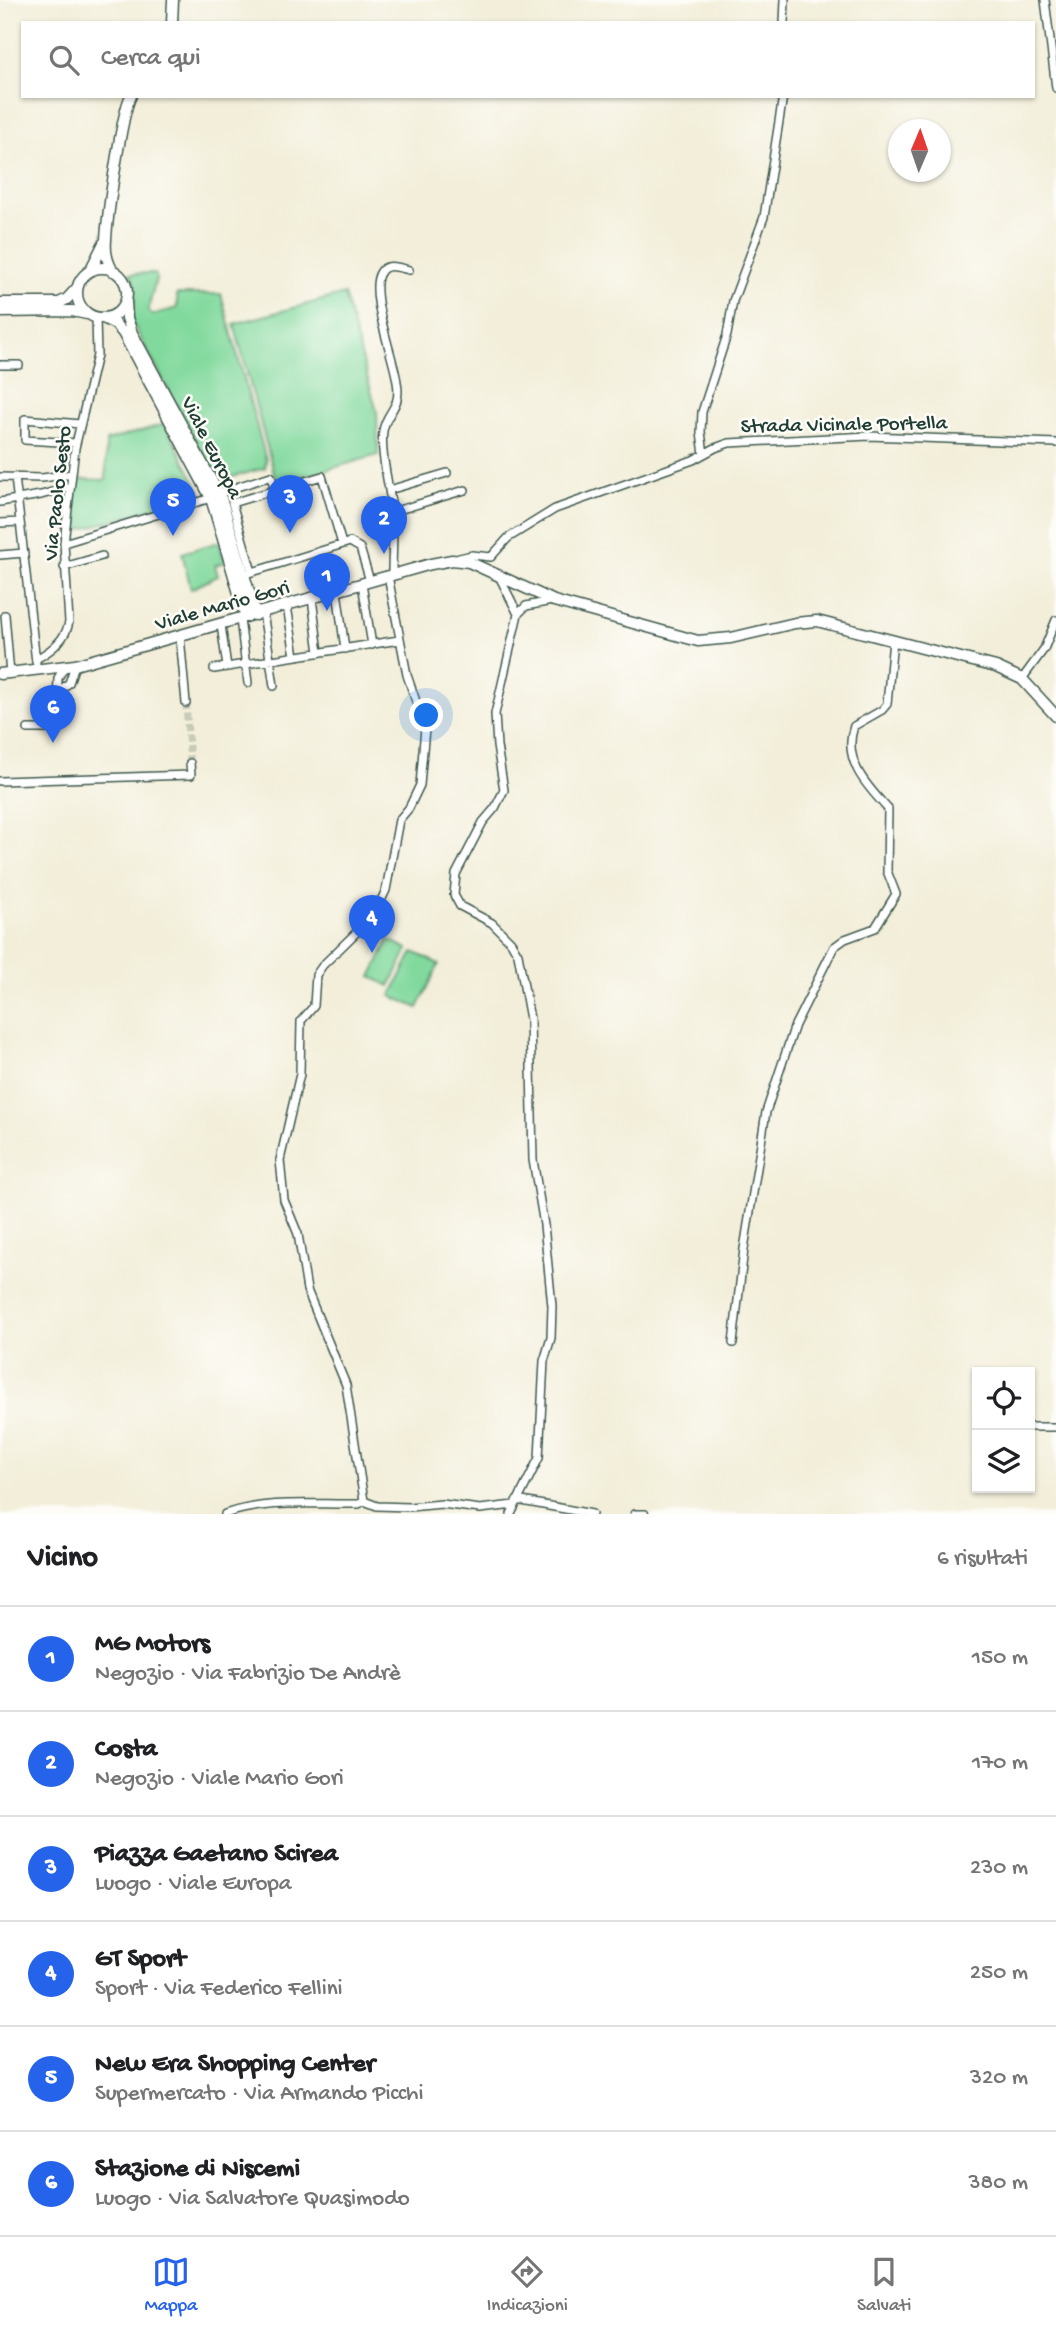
<!DOCTYPE html>
<html lang="it">
<head>
<meta charset="utf-8">
<style>
	:root { --surface:#fff; --page:#f6f6f6; --text:#202124; --muted:#757577; --line:#e0e0e0; --accent:#2563eb }
	body { margin:0; font-family:"Gochi Hand",sans-serif; background:var(--page); color:var(--text) }
	.controls { position:absolute; right:21px; bottom:21px; display:grid; overflow:hidden; border-radius:0px; box-shadow:0 2px 5px #0004 }
	.controls button { width:63px; height:63px; display:grid; place-items:center; padding:0; border:0; border-bottom:2px solid var(--line); background:var(--surface); color:var(--text); font:35px sans-serif }
	.compass { position:absolute; left:888px; top:119px; width:63px; height:63px; border-radius:50%; background:var(--surface); box-shadow:0 2px 5px #0004; rotate:2deg }
	.you { position:absolute; left:427px; top:716px; width:24px; height:24px; margin:-18px; border:5px solid #fff; border-radius:50%; background:#1a73e8; box-shadow:0 0 0 10px #1a73e833 }
	.badge { display:grid; place-items:center; width:46px; height:46px; border-radius:50%; background:var(--accent); color:#fff; font-size:23px; font-weight:700 }
	.pin { position:absolute; translate:-50% -58px; filter:drop-shadow(0 2px 4px #0008) }
	.pin::after { content:''; position:absolute; top:37px; width:24px; height:21px; background:inherit; clip-path:polygon(0 0,100% 0,50% 100%) }
	.list { margin:0; padding:0; list-style:none }
	h2 { display:flex; justify-content:space-between; align-items:center; height:91px; margin:0; padding:0 28px; font-size:30px }
	h2 small { font-size:23px; font-weight:400; color:var(--muted) }
	.list li { display:grid; grid-template-columns:46px 1fr auto; gap:21px; align-items:center; box-sizing:border-box; height:105px; padding:0 28px; border-top:2px solid var(--line) }
	.list b { display:block; font-size:26px; white-space:nowrap }
	.list p { margin:0; font-size:23px; white-space:nowrap; color:var(--muted) }
	.list em { font-size:23px; font-style:normal; color:var(--muted) }
	.icon { flex:none; width:38px; height:38px; fill:none; stroke:currentColor; stroke-width:2; stroke-linecap:round; stroke-linejoin:round }
	.map { position:relative; flex:none; width:1056px; height:1514px; overflow:hidden }
	.search { position:absolute; background:var(--surface); box-shadow:0 2px 5px #0004; left:21px; right:21px; top:21px; height:77px; display:flex; align-items:center; gap:18px; box-sizing:border-box; padding:0 24px; border-radius:0px; color:var(--muted); font-size:26px }
	.sheet { height:721px; background:var(--surface) }
	nav { display:flex; justify-content:space-around; align-items:center; box-sizing:border-box; height:98px; border-top:2px solid var(--line); background:var(--surface); font-size:19px; color:var(--muted) }
	nav a { display:grid; justify-items:center; gap:4px }
	nav .on { color:var(--accent) }
	.map>svg:first-child { display:block }
	.green { fill:#81d99d; stroke:#508b68; stroke-width:2 }
	.lines { fill:none; stroke-linecap:round; stroke-linejoin:round }
	.street-tunnel { stroke:#c8cbb8; stroke-width:7; stroke-dasharray:7 3.5; stroke-linecap:butt }
	.street-casing { stroke:#3f584d; stroke-width:10 }
	.secondary-casing { stroke:#3f584d; stroke-width:13 }
	.street { stroke:#fff; stroke-width:7 }
	.secondary { stroke:#fff; stroke-width:10 }
	.labels { text-anchor:middle; stroke-width:5; stroke-linejoin:round; paint-order:stroke }
	.street-label { font-size:21px; fill:#1f3d34; stroke:#fdfcf7 }
</style>
</head>
<body>
<div class="map">
<svg width="1056" height="1514" viewBox="0 0 1056 1514">
	<rect width="100%" height="100%" fill="#fdfcf7"/>
	<filter id="ink" filterUnits="userSpaceOnUse"><feTurbulence type="fractalNoise" baseFrequency=".0143" numOctaves="2"/><feDisplacementMap in="SourceGraphic" scale="14" xChannelSelector="R" yChannelSelector="G"/><feConvolveMatrix kernelMatrix="1 2 1 2 8 2 1 2 1" color-interpolation-filters="sRGB"/></filter>
	<filter id="wash" filterUnits="userSpaceOnUse"><feTurbulence type="fractalNoise" baseFrequency=".00686" numOctaves="4" result="noise"/><feDisplacementMap in="SourceGraphic" scale="28" xChannelSelector="R" yChannelSelector="G"/><feGaussianBlur stdDeviation="1.57" result="paint"/><feColorMatrix in="noise" values="0 0 0 0 0 0 0 0 0 0 0 0 0 0 0 0 0 1.4 0 .05"/><feComposite in="paint" operator="in"/></filter>
	<g filter="url(#wash)">
		<rect width="100%" height="100%" fill="#f2eed9"/>
		<path class="green" d="M153,273l3,2v4l-8,31 5,5 24,-7v-14h44l45,166 -1,8 -33,9 -4,7 -8,2 -88,-164c0,-21 9,-27 -2,-48z
			M344,294l33,118 1,43 -101,29 -43,-160z
			M165,424l37,70 -132,39 4,-51 3,-3 29,1v-39z
			M219,542l6,20 -10,3 3,11 -27,13 -9,-36z
			M389,940l19,9 -18,37 -19,-9z
			M413,952l26,12 -21,44 -27,-12z"/>
	</g>
	<g filter="url(#ink)">
		<g class="lines">
			<path class="street-tunnel" d="M186,703l4,60"/>
			<g class="street-casing">
				<path id="street" d="M1045,0l11,88
					M784,23l1,-23
					M0,365h19
					M76,443l-51,-3v-21l55,5
					M704,454l-3,-22 1,-20 25,-77 6,-34 31,-84 19,-121
					M0,477l42,1 30,-4
					M15,477l21,185
					M389,490l58,-17
					M218,493l53,-17 4,14
					M0,502l41,-7 29,-8
					M392,512l73,-22
					M0,523l20,-1
					M64,543l147,-45
					M0,555l24,-2
					M459,558l13,-3 19,2 17,-19 47,-29 138,-49 22,-12 14,-5 140,-7 187,7
					M64,567l38,-11
					M252,572l-20,-69 90,-27 20,68
					M249,573l101,-31 10,6 10,33
					M392,575c0,-21 2,-43 0,-64 -2,-24 -12,-56 -9,-80 3,-20 19,-23 14,-49 -3,-24 -29,-90 -17,-109 6,-11 19,-5 29,-3
					M499,576l19,38 -23,100 2,32 7,44 -9,18 -12,14 -27,52 -2,21 6,11 32,17 19,19 7,12 12,65 3,141 11,65 8,81 -1,32 -7,23 -5,97 -28,56
					M362,584l10,61
					M337,591l8,58
					M312,598l7,55
					M287,606l8,50
					M263,612l11,74
					M518,614l8,-8 26,-5
					M5,615l5,59
					M240,619l8,64
					M221,625l6,42
					M180,636l6,67
					M36,659c15,-8 30,-20 33,-37l-5,-79 11,-95 22,-93 -1,-37
					M214,669l185,-29
					M1022,679l22,-30 12,-29
					M56,694l13,-11 6,-18
					M28,729h28l2,-51 7,-12
					M0,781l191,-6 -1,-12
					M733,1343l11,-94 22,-137 29,-87 39,-78 11,-8 30,-11 21,-34 -9,-23 1,-62c-22,-24 -46,-49 -34,-83l28,-16 5,-6 6,-64
					M1030,1427h26
					M364,1501l-18,-116 -39,-95 -9,-56 -14,-34 -4,-40 20,-86 1,-53 13,-15 2,-31 7,-10 44,-43 11,-15 8,-17 13,-70 10,-12 11,-23 5,-57 -18,-53 -19,-99
					M516,1501h6l70,13
					M225,1514c44,-15 88,-9 134,-10l5,-3 13,5 32,1 33,-3 38,5 34,-4
					M635,1514h10"/>
			</g>
			<g class="secondary-casing">
				<path id="secondary" d="M172,23l1,-23
					M77 293a25 25 0 1 1 50 0a25 25 0 1 1-50 0Z
					M90,271l14,-28
					M113,271c-6,-9 -8,-21 -7,-31 1,-22 16,-130 25,-144
					M126,302l1,16 5,15 89,165 35,117
					M0,303h59l8,-4 10,-11
					M0,312l72,-1 15,3
					M105,319l10,5 8,9 88,165 35,119
					M0,674l75,-9 356,-101 21,-4 17,2 85,39 144,40 33,-3 64,-15 22,-2 179,46 26,12 34,37"/>
			</g>
			<use href="#street" class="street"/>
			<use href="#secondary" class="secondary"/>
		</g>
	</g>
	<g class="labels">
		<g class="street-label">
			<text transform="translate(844 423) rotate(-1)" y="7">Strada Vicinale Portella</text>
			<text transform="translate(213 447) rotate(63)" y="7">Viale Europa</text>
			<text transform="translate(56 493) rotate(-84)" y="7">Via Paolo Sesto</text>
			<text transform="translate(222 604) rotate(-16)" y="7">Viale Mario Gori</text>
		</g>
	</g>
</svg>
<div class="controls">
<button><svg class="icon" aria-label="locate" viewBox="0 0 24 24"><circle cx="12" cy="12" r="6"/><path d="M12 2v4M12 18v4M2 12h4M18 12h4"/></svg></button>
<button><svg class="icon" aria-label="layers" viewBox="0 0 24 24"><path d="M12 4l9 5-9 5-9-5zM3 14l9 5 9-5"/></svg></button>
</div>
<svg class="compass" viewBox="-18 -18 36 36"><path d="M0-13l5 13h-10z" fill="#e53935"/><path d="M0 13l5-13h-10z" fill="#757577"/></svg>
<div class="you"></div>
<div class="pin badge" style="left:327px;top:611px">1</div>
<div class="pin badge" style="left:384px;top:554px">2</div>
<div class="pin badge" style="left:290px;top:533px">3</div>
<div class="pin badge" style="left:372px;top:953px">4</div>
<div class="pin badge" style="left:173px;top:536px">5</div>
<div class="pin badge" style="left:53px;top:743px">6</div>
<div class="search"><svg class="icon" aria-label="search" viewBox="0 0 24 24"><circle cx="10" cy="10" r="6"/><path d="M15 15l6 6"/></svg>Cerca qui</div>
</div>
<section class="sheet">
<h2>Vicino<small>6 risultati</small></h2>
<ul class="list">
<li><span class="badge">1</span><div><b>MG Motors</b><p>Negozio · Via Fabrizio De Andrè</p></div><em>150 m</em></li>
<li><span class="badge">2</span><div><b>Costa</b><p>Negozio · Viale Mario Gori</p></div><em>170 m</em></li>
<li><span class="badge">3</span><div><b>Piazza Gaetano Scirea</b><p>Luogo · Viale Europa</p></div><em>230 m</em></li>
<li><span class="badge">4</span><div><b>GT Sport</b><p>Sport · Via Federico Fellini</p></div><em>250 m</em></li>
<li><span class="badge">5</span><div><b>New Era Shopping Center</b><p>Supermercato · Via Armando Picchi</p></div><em>320 m</em></li>
<li><span class="badge">6</span><div><b>Stazione di Niscemi</b><p>Luogo · Via Salvatore Quasimodo</p></div><em>380 m</em></li>
</ul>
</section>
<nav>
<a class="on"><svg class="icon" aria-label="map" viewBox="0 0 24 24"><path d="M3 6l6-2 6 2 6-2v14l-6 2-6-2-6 2zM9 4v14M15 6v14"/></svg>Mappa</a>
<a><svg class="icon" aria-label="directions" viewBox="0 0 24 24"><path d="M12 3l9 9-9 9-9-9zM9 14v-3h6M13 9l2 2-2 2"/></svg>Indicazioni</a>
<a><svg class="icon" aria-label="saved" viewBox="0 0 24 24"><path d="M7 4h10v16l-5-4-5 4z"/></svg>Salvati</a>
</nav>
</body>
</html>
